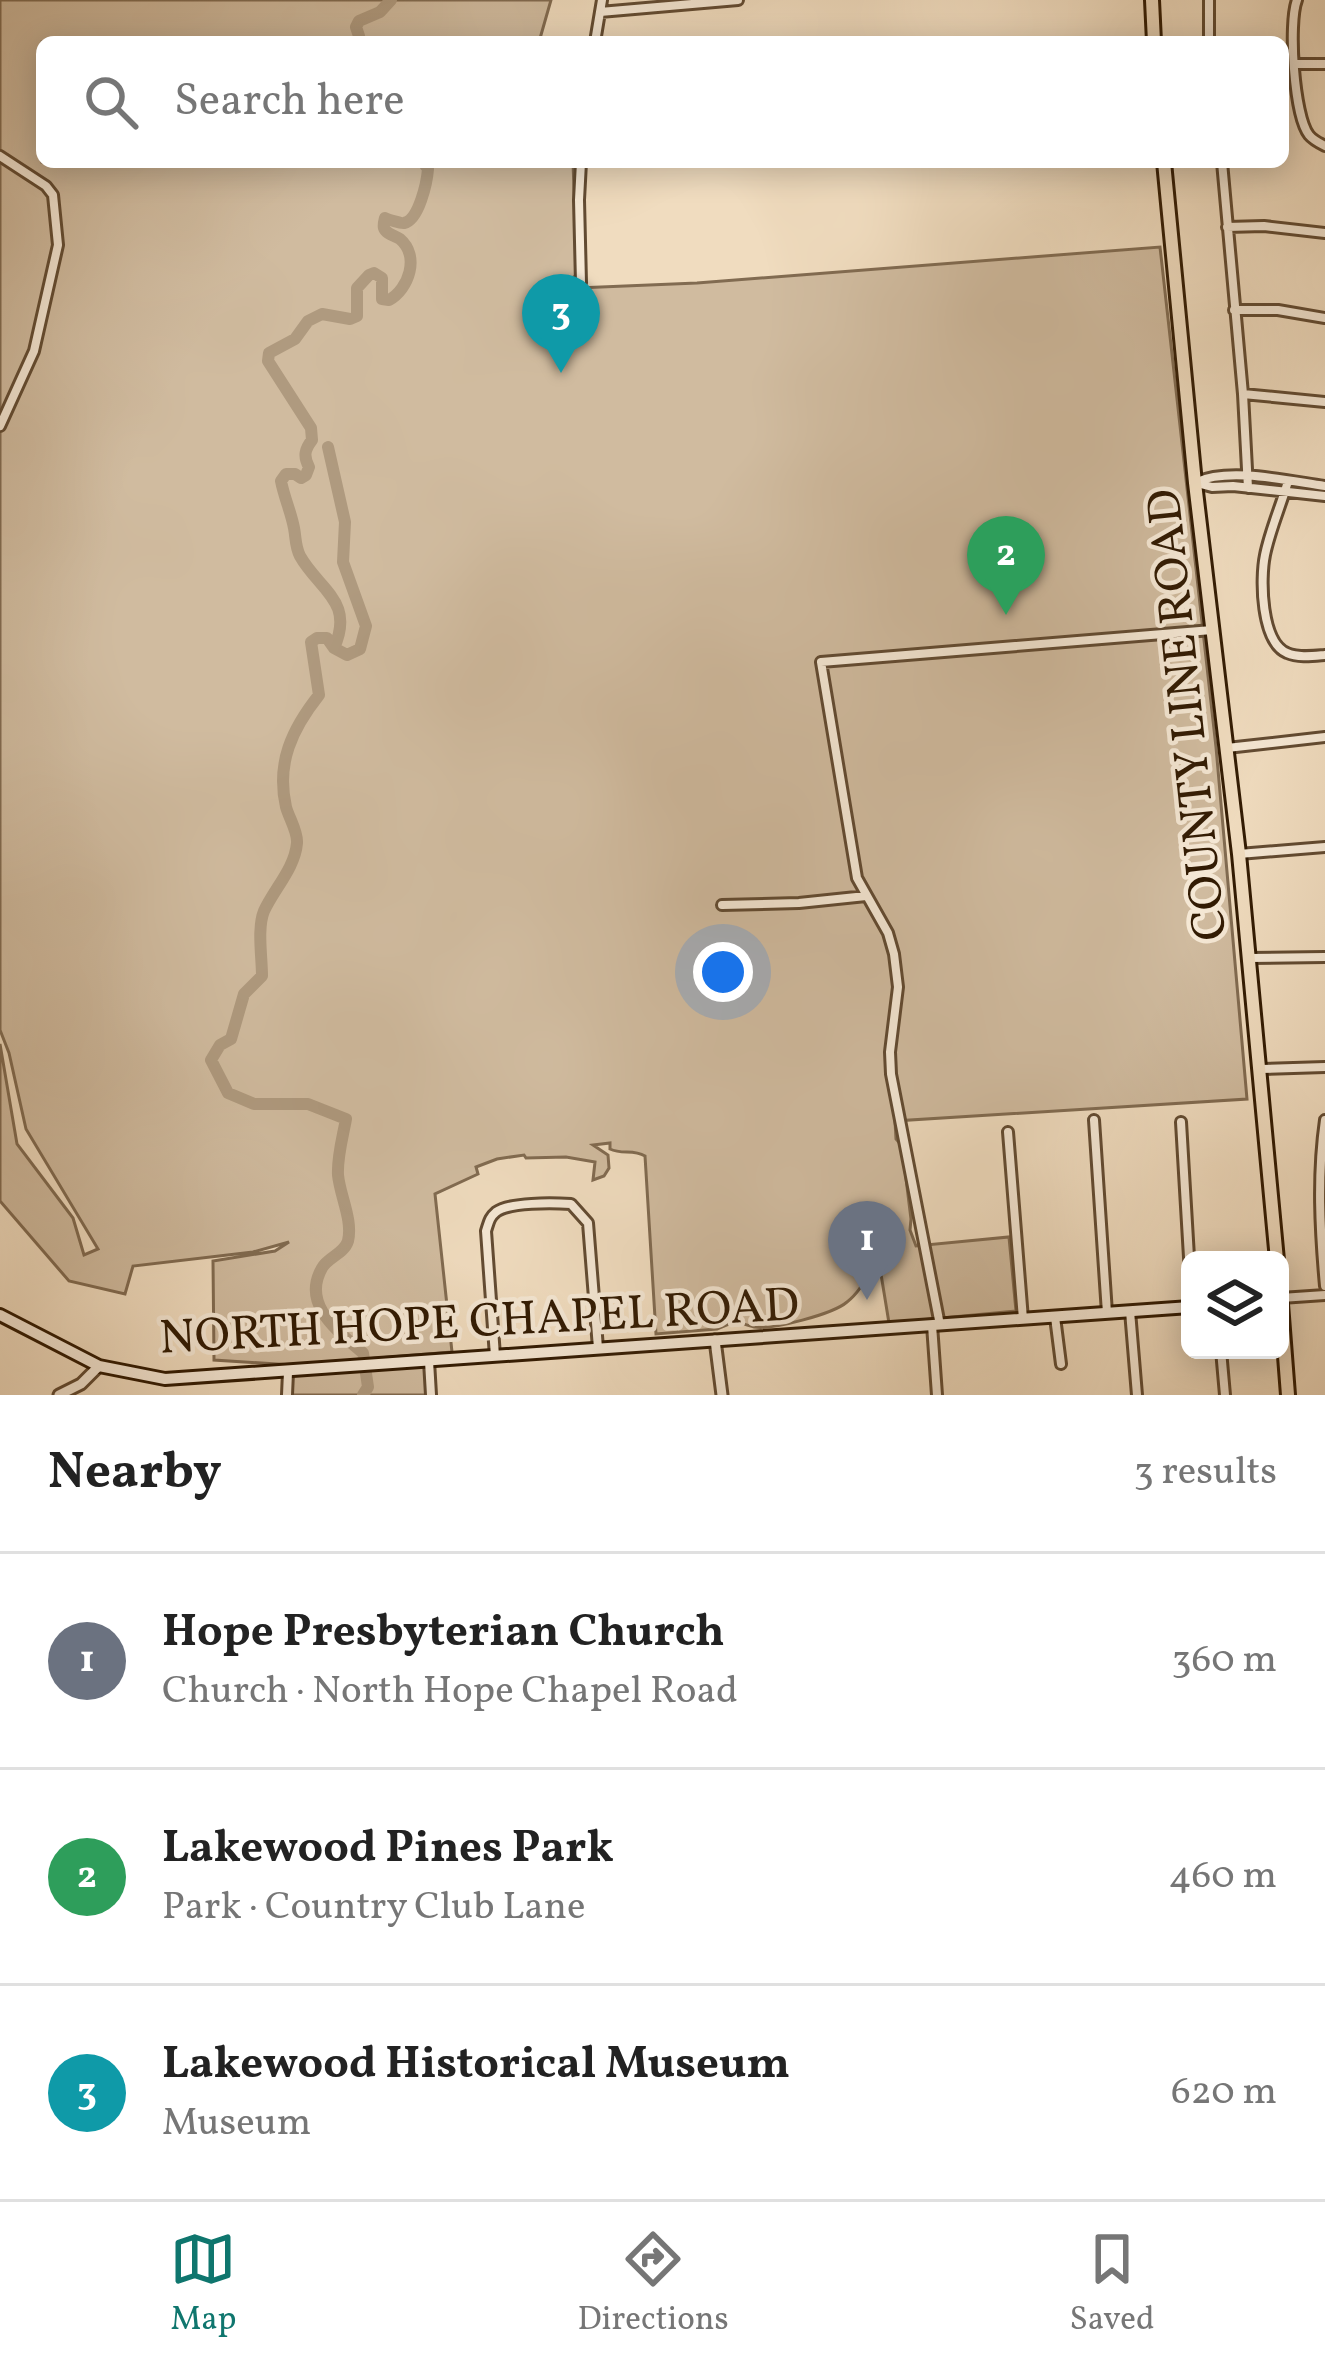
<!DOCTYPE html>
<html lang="en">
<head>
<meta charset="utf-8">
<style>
	:root { --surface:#fff; --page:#f2f2f2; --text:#222; --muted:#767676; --line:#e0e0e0; --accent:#0f766e }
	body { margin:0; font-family:Vollkorn,serif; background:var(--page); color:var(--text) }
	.controls { position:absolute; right:36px; bottom:36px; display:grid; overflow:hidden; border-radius:18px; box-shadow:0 6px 30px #0003 }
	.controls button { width:108px; height:108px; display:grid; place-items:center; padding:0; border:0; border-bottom:3px solid var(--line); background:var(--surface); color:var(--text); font:60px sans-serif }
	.you { position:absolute; left:723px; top:972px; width:42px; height:42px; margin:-30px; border:9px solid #fff; border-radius:50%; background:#1a73e8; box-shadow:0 0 0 18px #1a73e833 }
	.badge { display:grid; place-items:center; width:78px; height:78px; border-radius:50%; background:var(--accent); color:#fff; font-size:39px; font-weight:700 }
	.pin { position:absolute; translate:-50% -99px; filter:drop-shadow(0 3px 6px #0008) }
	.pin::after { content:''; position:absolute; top:63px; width:42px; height:36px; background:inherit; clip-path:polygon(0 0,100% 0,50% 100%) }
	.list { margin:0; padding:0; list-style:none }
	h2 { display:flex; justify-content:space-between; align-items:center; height:156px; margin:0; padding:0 48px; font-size:51px }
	h2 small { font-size:39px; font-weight:400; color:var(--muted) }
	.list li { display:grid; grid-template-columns:78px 1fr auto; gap:36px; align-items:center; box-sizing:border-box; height:216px; padding:0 48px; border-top:3px solid var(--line) }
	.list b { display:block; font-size:45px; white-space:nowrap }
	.list p { margin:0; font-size:39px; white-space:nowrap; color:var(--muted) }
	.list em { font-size:39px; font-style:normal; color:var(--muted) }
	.icon { flex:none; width:66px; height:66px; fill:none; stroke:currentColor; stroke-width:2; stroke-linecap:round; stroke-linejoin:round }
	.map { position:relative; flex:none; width:1325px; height:1395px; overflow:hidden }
	.search { position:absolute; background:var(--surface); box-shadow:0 6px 30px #0003; left:36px; right:36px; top:36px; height:132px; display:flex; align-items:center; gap:30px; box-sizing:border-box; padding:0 42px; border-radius:18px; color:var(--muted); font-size:45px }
	.sheet { height:804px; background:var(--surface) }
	nav { display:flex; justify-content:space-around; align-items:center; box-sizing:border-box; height:168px; border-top:3px solid var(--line); background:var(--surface); font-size:33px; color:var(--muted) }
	nav a { display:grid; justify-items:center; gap:6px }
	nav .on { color:var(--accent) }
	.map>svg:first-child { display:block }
	.green { fill:#d0bb9f; stroke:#816b51; stroke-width:3 }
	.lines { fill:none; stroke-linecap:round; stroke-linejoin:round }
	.river { stroke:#af9a7f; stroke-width:12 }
	.minor-casing { stroke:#624b32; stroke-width:14 }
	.tertiary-casing { stroke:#624b32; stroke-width:15 }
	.secondary-casing { stroke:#321b03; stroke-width:16 }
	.primary-casing { stroke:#321b03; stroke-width:18 }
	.minor { stroke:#f5e8d5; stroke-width:8 }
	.tertiary { stroke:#f5e8d5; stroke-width:9 }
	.secondary { stroke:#f5e8d5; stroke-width:10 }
	.primary { stroke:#f0dcbf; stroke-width:12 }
	.labels { text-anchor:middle; stroke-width:9; stroke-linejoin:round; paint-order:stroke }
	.street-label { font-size:48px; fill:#321b03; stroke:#f5e8d5 }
</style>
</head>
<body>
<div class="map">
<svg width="1325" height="1395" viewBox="0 0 1325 1395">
	<rect width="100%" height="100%" fill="#f0dcbf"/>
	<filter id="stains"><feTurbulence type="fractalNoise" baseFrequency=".00167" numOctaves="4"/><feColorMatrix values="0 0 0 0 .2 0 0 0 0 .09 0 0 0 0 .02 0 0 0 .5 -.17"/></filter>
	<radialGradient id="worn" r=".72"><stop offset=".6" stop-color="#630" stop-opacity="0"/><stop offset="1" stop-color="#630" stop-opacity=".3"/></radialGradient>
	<path class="green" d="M0,0h551l-12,42h-497v120h531l4,113 -24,14 144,-6 463,-36 56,500 31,352 -352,22 1,18 6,7 9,73 -1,11 6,16 93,-9 7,74 -127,12 -9,-55c-19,12 -18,23 -33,34 -14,12 -74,28 -93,25 -6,-1 -12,-4 -18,-6l-19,8 -61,5 -11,-178c-12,-7 -23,-1 -35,-7v-6l-17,2 15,10 1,13 -5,8 -11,4 2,-18 -29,-5 -40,1 -2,-3 -27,4 -21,8 2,7 -43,20 17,158 -160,13 -78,-5 -1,-99 62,-10 14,-9 -36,10 -120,14 -8,28 -56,-13 -69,-80v-157l17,100 56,74 11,37 14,-6 -72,-120 -17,-76 -9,-23z
		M429,1361l2,34h-139l-4,-23z"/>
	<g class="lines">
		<path class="river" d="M355,42l4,-6 -3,-9 3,-6 21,-9 11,-12
			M403,162h11
			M328,447l17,75 -2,40 23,64 -6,23 -13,6 -13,-7 -7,-10h-10l-6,4 8,53c-27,34 -43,68 -33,112 3,11 12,25 11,36 -2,25 -23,46 -33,68 -7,17 -2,46 -2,65l-18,18 -13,45 -11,6 -9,15 17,33 26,11h54l38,15c-3,17 -9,38 -8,56 2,21 15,45 10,66 -4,13 -20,16 -26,27 -21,37 16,63 41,85l5,34 -5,8
			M334,648c21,-47 -15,-58 -34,-92 -5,-10 -4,-18 -6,-28 -3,-16 -10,-31 -13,-47l5,-7h9l6,4 5,-3 3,-8c-6,-11 -4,-18 3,-27l-1,-12 -43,-67 1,-8 26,-14 13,-18 14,-7 28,5 7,-3v-28l12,-13 5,-2 8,5v21l7,1c20,-11 31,-44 11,-61 -4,-3 -14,-5 -16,-11 -1,-3 0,-6 1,-10 2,1 17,6 19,5 15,-3 23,-41 24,-54l-5,-7"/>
		<g class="minor-casing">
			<path id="minor" d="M1297,0c-9,23 -3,116 12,135 4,5 10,8 16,11
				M600,12l138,-12
				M595,42l7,-42
				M1209,42v-42
				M1294,64h31
				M0,156l46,30 7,9 5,50 -24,106 -34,75
				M1222,162l21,232 5,94
				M1227,227l37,-1 61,7
				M546,309l35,-26 -2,-83 2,-38
				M1234,310h44l47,8
				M1243,394l82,8
				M1288,481c-7,25 -18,49 -23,74 -5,24 -4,87 22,98 11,5 26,3 38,2
				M1197,482c32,-15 92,-1 128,4
				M1197,483l15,4 21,-1 92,10
				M1227,748l98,-11
				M1239,854l86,-7
				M722,905l77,-2 67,-7
				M1249,958l76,-1
				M1260,1069l65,-2
				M1094,1120l13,193
				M1325,1120c-8,56 -5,110 0,166
				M1181,1122l9,152
				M1008,1132l15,187
				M1281,1298l44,-3
				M1130,1311l7,84
				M1055,1317l6,47
				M932,1325l5,70
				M940,1325l-49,-251 -1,-22 8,-65 -4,-33 -6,-21 -31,-55 -36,-216 391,-32
				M1221,1350l4,45
				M495,1356l-9,-125c3,-9 3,-13 10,-19 13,-10 57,-9 75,-8l17,19 10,125
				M429,1361l2,34
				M287,1395l1,-23"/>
		</g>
		<g class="tertiary-casing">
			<path id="tertiary" d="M715,1340l7,55
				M59,1395l22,-11 18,-18"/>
		</g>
		<g class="secondary-casing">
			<path id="secondary" d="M0,1315l99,51 66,13 1025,-72"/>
		</g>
		<g class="primary-casing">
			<path id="primary" d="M1152,0l2,42
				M1164,162l31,321 44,371 38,406
				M1280,1291l8,104"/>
		</g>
		<use href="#minor" class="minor"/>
		<use href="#tertiary" class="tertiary"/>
		<use href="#secondary" class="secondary"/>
		<use href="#primary" class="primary"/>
	</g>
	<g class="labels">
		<g class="street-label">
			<text transform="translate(1185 715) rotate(-96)" y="17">COUNTY LINE ROAD</text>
			<text transform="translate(479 1319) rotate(-3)" y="17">NORTH HOPE CHAPEL ROAD</text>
		</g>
	</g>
	<rect width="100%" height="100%" filter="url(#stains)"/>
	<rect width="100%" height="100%" fill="url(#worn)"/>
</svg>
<div class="controls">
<button><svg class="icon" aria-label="layers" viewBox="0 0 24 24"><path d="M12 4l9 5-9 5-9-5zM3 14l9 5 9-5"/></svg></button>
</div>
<div class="you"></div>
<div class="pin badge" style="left:867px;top:1300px;background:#6b7280">1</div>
<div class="pin badge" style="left:1006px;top:615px;background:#2e9e5b">2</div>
<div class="pin badge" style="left:561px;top:373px;background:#0f9aa8">3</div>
<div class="search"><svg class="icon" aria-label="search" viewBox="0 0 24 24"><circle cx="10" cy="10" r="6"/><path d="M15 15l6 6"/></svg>Search here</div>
</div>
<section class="sheet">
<h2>Nearby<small>3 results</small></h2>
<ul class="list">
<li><span class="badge" style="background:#6b7280">1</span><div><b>Hope Presbyterian Church</b><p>Church · North Hope Chapel Road</p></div><em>360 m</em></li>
<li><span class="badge" style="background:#2e9e5b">2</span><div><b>Lakewood Pines Park</b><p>Park · Country Club Lane</p></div><em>460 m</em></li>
<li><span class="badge" style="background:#0f9aa8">3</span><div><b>Lakewood Historical Museum</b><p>Museum</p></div><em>620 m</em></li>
</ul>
</section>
<nav>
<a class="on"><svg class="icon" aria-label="map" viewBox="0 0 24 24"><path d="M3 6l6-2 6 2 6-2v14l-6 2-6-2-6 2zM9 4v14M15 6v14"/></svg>Map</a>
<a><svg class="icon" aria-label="directions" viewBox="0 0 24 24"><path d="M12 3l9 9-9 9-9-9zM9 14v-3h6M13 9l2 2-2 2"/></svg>Directions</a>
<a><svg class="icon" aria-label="saved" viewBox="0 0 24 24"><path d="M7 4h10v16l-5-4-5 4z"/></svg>Saved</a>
</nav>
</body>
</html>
